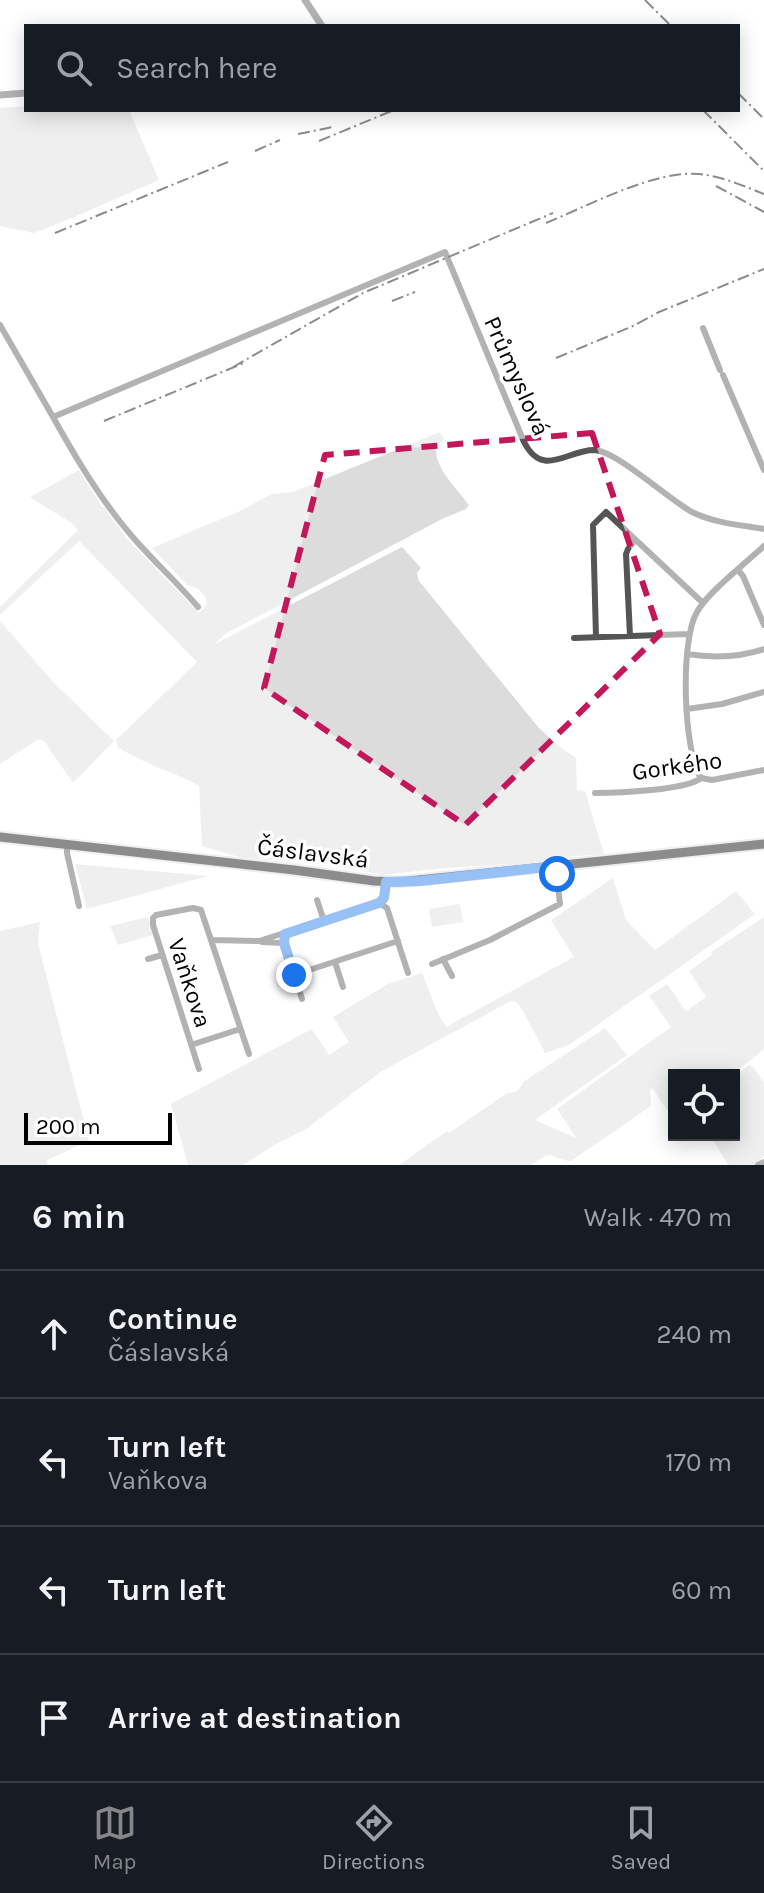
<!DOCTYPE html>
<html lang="en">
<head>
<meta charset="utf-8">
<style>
	:root { --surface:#171b24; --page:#20242c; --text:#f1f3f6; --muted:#9ea1a6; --line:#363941; --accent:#858687 }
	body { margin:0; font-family:Karla,sans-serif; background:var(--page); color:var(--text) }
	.controls { position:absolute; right:24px; bottom:24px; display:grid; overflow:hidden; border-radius:0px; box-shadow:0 4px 20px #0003 }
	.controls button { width:72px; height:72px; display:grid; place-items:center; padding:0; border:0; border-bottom:2px solid var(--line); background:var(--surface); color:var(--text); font:40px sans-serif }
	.scale { position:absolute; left:24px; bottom:20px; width:148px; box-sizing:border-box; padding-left:8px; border:4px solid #000; border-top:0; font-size:22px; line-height:28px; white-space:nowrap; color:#000; -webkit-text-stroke:6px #fff; paint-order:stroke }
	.stop { position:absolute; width:24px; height:24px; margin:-18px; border:6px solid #1a73e8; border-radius:50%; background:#fff }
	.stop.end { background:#1a73e8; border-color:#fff; box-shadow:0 2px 8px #0008 }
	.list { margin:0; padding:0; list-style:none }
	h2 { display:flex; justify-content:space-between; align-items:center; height:104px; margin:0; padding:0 32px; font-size:34px }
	h2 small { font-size:26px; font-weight:400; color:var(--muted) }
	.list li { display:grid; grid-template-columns:52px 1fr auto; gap:24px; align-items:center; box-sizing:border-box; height:128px; padding:0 32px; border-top:2px solid var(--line) }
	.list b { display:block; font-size:30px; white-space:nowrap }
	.list p { margin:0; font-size:26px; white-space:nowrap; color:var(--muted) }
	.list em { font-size:26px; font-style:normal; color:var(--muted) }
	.icon { flex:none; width:44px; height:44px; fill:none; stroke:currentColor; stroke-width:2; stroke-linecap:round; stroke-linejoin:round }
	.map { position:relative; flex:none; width:764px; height:1165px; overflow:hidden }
	.search { position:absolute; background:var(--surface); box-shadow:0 4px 20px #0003; left:24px; right:24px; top:24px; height:88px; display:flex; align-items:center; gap:20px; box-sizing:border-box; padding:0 28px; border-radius:0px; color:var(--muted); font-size:30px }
	.sheet { height:616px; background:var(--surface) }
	nav { display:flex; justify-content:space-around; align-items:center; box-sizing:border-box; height:112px; border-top:2px solid var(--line); background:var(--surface); font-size:22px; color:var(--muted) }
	nav a { display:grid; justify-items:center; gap:4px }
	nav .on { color:var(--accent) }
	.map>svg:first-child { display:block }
	.green { fill:#dcdcdc }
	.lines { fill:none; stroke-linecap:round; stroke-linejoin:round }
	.primary-casing { stroke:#dbdbdb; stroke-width:13 }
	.minor { stroke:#555; stroke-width:6 }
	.tertiary { stroke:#555; stroke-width:7 }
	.primary { stroke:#000; stroke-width:9 }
	.rail { stroke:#000; stroke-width:2; stroke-dasharray:12 4 2 4; stroke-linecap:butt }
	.route { stroke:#1a73e8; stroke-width:10 }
	.marked { fill:none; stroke:#c2185b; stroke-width:6; stroke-dasharray:16 10; stroke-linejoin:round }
	.labels { text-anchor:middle; stroke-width:7; stroke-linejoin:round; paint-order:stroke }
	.street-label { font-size:24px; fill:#000; stroke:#fff }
</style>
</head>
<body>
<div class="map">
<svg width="764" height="1165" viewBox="0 0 764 1165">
	<rect width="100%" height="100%" fill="#fff"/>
	<path class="green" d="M26,106v4h103l30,70 -87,38 -38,15 -34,-7v-118z
		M440,432l4,7 -8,9c-1,21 21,40 33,57l-3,4 -24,10 -217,115 -10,10 187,-97 19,21 -4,5 2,8 120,147 21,19 16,11 1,32 8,1 19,63 -27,2 -53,7 -79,5 -63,7 -42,-10 -98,-7 -40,-12 -3,-60c-26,-15 -56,-22 -81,-39l-2,-7 81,-78 -118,-121 -79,74v-8l78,-77 -5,-6 -43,-27 49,-27 23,37 1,-1 24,33 72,74 8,-9 -2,-8 -8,-8 -10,-3 -35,-37 86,-36 34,-18 21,-2z
		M0,621l55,63 59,57 -41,42 -29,-42 -7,-1 -37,24z
		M75,864l133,12 -121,33z
		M613,878l13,42 29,30 81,-59 19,23 -186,131 -24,8 -23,-44 -7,-8 -6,1 -127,69 -76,58 -30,15 -33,21h-55l-17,-61 141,-75 17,26 20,-13 -16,-25 55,-33 34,-11c8,19 13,38 24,54l128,-70 -23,-37z
		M460,904l3,18 -31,5 -3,-18z
		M148,917l5,18 -35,10 -8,-19z
		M764,917v132l-32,26h-58v45l-22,-32 -2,2 1,16 -80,55c-23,-2 -14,-14 -40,4h-132l48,-34 2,2 58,-40c10,0 12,-2 16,-11l82,-54 22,27 -92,65 41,18 -19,-29 114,-82 -22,-31 18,-12 19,27 20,-14 -17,-26 23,-16 -1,-3z
		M40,922l-2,21 51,198 -42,19 1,5h-48v-234z
		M749,1065l5,3 10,15v73l-9,9h-27l-18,-30h24v-59z"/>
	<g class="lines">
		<g class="primary-casing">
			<path id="primary" d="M0,837l294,33 80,11 25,1 365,-38"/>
		</g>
		<path class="minor" d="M0,325l53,92 392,-165 79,190c19,37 43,8 70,8 23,1 74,49 98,62 22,11 48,13 72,17
			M703,328l17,42
			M723,375l41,95
			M53,417c23,41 47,82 78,118 21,25 46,47 67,72
			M738,570l5,6 21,49
			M630,636l-4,-82 2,-5 7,-9
			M596,637l-3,-112 13,-13 97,91
			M574,638l115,-4
			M687,654c25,4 53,3 77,-5
			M687,709l35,-5 42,-12
			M701,778c-18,-27 -21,-138 -4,-166 11,-20 49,-49 67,-66
			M595,793c21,0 93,-3 106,-15l11,2 52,-10
			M67,844v9l12,53
			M317,900l7,21
			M379,903l8,5 21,65
			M287,932l-3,3v8l18,56
			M212,940l47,1 120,-38 5,-5 3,-11
			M262,942l22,1
			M148,959l14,-4
			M443,959l9,17
			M335,962l8,25
			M432,964l58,-24 70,-36 -4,-38
			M294,975l104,-34
			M191,1045l49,-16
			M199,1069l-46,-144v-7l3,-3 37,-7 8,2 48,144
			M758,1165l6,-3"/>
		<path class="tertiary" d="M305,0l17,26
			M0,95l26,-2"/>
		<use href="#primary" class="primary"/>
		<path class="rail" d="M645,0l26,26
			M738,93l26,26
			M703,110l61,61
			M298,134l35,-7
			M319,141l75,-31
			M255,151l25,-11
			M716,186l48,26
			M546,223c42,-17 108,-53 153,-49 22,2 45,12 65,20
			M55,233l173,-71
			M392,301l23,-9
			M556,358l77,-32 26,-14 105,-43
			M233,367l130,-74 190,-80
			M104,421l140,-58"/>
	</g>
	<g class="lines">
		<path class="route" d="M294,975l-10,-32 1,-9 94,-31 5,-5 2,-16 35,-1 135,-15 1,8"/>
	</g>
	<path d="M0 0H764V1165H0ZM592,433l68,201 -195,191 -201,-137 61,-233z" fill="#fff" fill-opacity=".55" fill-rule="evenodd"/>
	<path class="marked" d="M592,433l68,201 -195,191 -201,-137 61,-233z"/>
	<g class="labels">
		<g class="street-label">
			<text transform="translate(517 376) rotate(66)" y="8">Průmyslová</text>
			<text transform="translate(677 766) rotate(-8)" y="8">Gorkého</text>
			<text transform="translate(313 853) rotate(7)" y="8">Čáslavská</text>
			<text transform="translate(190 983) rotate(72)" y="8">Vaňkova</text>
		</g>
	</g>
</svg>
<div class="controls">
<button><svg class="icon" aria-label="locate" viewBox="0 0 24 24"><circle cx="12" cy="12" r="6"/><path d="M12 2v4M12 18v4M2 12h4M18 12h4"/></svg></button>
</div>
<div class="scale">200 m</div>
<div class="stop" style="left:557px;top:874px"></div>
<div class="stop end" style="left:294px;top:975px"></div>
<div class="search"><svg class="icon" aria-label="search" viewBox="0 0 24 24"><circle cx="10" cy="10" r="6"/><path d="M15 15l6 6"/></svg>Search here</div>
</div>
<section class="sheet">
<h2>6 min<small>Walk · 470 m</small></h2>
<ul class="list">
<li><svg class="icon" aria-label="ahead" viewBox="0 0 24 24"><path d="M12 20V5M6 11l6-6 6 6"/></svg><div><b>Continue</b><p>Čáslavská</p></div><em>240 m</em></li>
<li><svg class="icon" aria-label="left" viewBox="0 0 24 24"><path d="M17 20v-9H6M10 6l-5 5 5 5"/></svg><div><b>Turn left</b><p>Vaňkova</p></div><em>170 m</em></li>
<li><svg class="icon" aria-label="left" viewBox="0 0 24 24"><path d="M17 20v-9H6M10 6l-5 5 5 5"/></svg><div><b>Turn left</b></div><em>60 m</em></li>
<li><svg class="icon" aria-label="arrive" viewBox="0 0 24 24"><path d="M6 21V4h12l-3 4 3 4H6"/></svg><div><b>Arrive at destination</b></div></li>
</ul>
</section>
<nav>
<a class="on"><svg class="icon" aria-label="map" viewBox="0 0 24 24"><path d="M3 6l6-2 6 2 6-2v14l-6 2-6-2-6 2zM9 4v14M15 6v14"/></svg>Map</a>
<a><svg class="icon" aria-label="directions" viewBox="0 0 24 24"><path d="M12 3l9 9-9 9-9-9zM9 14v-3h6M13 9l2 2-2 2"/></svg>Directions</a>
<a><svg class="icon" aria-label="saved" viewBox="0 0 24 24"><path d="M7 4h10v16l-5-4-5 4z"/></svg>Saved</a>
</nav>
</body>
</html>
